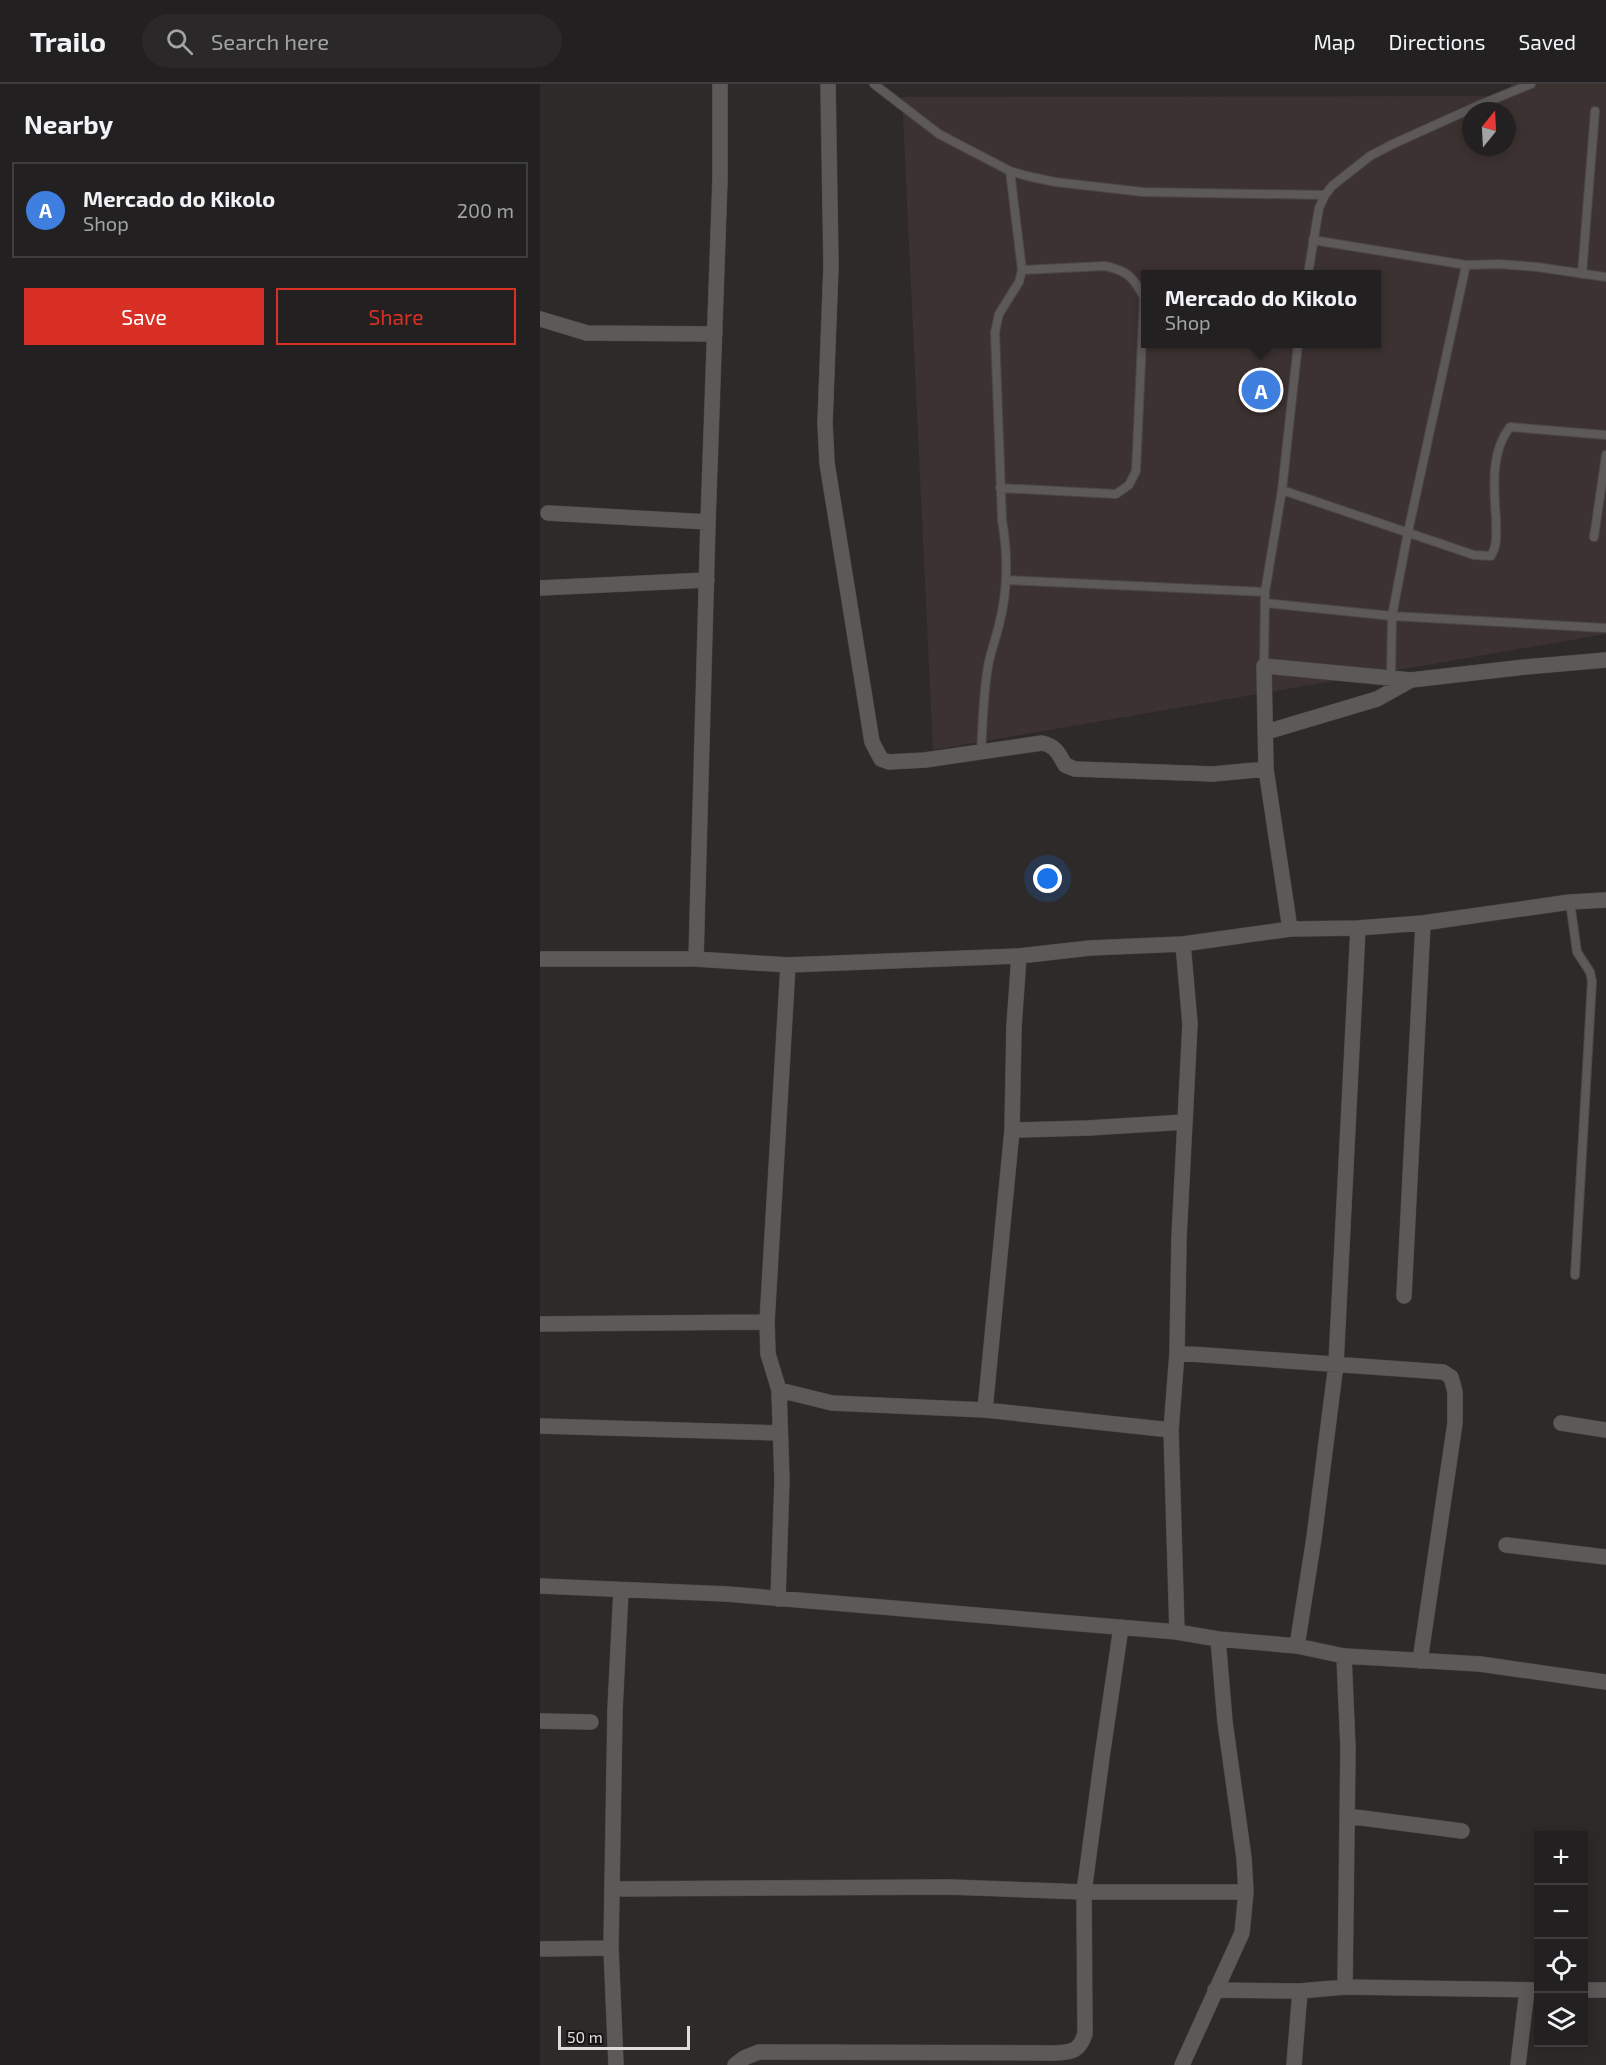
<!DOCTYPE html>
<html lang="en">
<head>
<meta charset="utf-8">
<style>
	:root { --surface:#222020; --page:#2a2829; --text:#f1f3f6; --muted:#a2a3a5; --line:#3f3e3e; --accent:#d93025 }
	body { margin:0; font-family:"Exo 2",sans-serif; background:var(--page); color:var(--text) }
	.controls { position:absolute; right:18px; bottom:18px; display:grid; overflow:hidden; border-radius:0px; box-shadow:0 3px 15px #0003 }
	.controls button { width:54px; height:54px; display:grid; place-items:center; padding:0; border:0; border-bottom:2px solid var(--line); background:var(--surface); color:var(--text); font:30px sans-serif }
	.compass { position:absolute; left:922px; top:18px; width:54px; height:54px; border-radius:50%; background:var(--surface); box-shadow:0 3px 15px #0003; rotate:18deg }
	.scale { position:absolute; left:18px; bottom:15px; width:132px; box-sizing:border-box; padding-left:6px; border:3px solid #e0dddd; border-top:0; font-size:16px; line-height:21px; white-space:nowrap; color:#e0dddd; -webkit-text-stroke:4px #151313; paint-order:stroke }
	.you { position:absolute; left:508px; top:795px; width:21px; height:21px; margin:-15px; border:4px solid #fff; border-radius:50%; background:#1a73e8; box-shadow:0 0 0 9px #1a73e833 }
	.badge { display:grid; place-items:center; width:39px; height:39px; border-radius:50%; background:var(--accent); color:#fff; font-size:20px; font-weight:700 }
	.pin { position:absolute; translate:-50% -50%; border:3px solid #fff; box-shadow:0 2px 6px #0006 }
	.popup { position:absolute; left:601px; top:186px; width:240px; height:78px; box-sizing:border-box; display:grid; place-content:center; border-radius:0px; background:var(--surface); filter:drop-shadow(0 2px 4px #0005); font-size:20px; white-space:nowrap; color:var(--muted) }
	.popup b { font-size:22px; color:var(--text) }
	.popup::after { content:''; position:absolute; left:50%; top:100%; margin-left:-12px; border:12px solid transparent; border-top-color:var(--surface) }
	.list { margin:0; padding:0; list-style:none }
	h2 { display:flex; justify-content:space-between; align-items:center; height:78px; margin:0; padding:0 24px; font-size:26px }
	h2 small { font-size:20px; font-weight:400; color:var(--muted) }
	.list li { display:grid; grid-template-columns:39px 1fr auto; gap:18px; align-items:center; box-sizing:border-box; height:96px; margin:0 12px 12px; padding:0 12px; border:2px solid var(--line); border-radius:0px }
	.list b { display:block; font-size:22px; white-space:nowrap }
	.list p { margin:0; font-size:20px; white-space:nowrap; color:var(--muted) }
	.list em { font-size:20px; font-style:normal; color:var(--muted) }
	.actions { display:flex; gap:12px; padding:18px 24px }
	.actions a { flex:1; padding:14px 0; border:2px solid var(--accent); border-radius:0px; text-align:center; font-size:21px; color:var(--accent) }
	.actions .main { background:var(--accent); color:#fff }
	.icon { flex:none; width:33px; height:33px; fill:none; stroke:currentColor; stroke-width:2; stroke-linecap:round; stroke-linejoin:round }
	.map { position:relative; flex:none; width:1066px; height:1981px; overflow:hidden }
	header { display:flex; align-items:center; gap:36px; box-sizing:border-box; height:84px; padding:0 30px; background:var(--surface); border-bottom:2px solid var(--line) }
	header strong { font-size:28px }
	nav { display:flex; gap:33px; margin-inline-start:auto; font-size:21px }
	.search { width:420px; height:54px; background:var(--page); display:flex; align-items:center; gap:15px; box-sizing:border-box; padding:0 21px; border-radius:33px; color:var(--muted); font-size:22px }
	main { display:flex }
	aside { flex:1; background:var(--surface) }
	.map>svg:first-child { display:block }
	.built { fill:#3d3232; fill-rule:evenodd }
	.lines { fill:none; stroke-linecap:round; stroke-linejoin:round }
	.service-casing { stroke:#4b4748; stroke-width:10 }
	.minor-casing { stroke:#4b4748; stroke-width:16 }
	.service { stroke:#5e5959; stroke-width:8 }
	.minor { stroke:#5e5959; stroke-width:15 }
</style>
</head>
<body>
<header>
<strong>Trailo</strong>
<div class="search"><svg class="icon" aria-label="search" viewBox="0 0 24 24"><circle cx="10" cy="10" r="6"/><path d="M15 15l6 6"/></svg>Search here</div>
<nav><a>Map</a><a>Directions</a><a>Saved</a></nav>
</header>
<main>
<aside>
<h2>Nearby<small></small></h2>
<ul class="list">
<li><span class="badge" style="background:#3f7fe0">A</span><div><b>Mercado do Kikolo</b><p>Shop</p></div><em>200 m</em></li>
</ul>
<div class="actions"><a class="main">Save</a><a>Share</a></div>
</aside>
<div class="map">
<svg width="1066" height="1981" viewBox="0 0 1066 1981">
	<rect width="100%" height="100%" fill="#2e2a2a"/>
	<path class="built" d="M971,0h95v550l-673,116 -31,-653 606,-1zM931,27h36v36h-36zM606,190h231v70h-231z"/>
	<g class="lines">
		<g class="service-casing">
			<path id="service" d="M334,0l65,50 71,37 17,5 28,6 88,10 182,3
				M773,156l153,25 33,-1 38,3 69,10
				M768,190l11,-66 6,-13 7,-9 38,-30 23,-12 84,-38 54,-22
				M1042,190l13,-163
				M460,404l116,6 13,-9 7,-14 8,-174c-11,-20 -16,-26 -39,-31l-83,4
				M742,406l192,65 17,1c7,-12 5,-23 5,-37 -2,-30 -6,-67 14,-92l96,8
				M1054,453l12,-82
				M466,496l259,12
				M725,519l127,13 214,12
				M724,582l1,-74 17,-102 16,-146
				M851,594l1,-62 16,-84 58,-267
				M441,668c2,-30 2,-61 8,-91 3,-12 7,-24 10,-36 9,-34 9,-70 3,-105l-7,-188 4,-18 20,-32 3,-12 -12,-99
				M1030,818l7,50 13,20 2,9 -17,294"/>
		</g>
		<g class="minor-casing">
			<path id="minor" d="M288,0l3,182 -6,157 2,40 45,279 9,17 8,3 36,-2 117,-17c14,3 17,11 23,22l10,4 138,5 53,-5
				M0,235l47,14 128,1
				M8,429l160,9
				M0,504l167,-8
				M726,648l111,-33 34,-19
				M750,845l-24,-160 -2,-103 147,14 114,-13 81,-7
				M0,875h156l92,6 231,-9 71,-8 93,-4 107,-15 68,-1 65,-5 147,-21 36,-2
				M156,875l12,-437 12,-343v-95
				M248,881l-21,357 1,32 11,36 53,13 153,7 186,20
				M472,1046l76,-2 97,-6
				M864,1212l19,-373
				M0,1240l227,-2
				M637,1269l266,19 8,5 4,15v31l-35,238
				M445,1326l27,-280 2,-104 5,-70
				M1021,1339l45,7
				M0,1342l240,7
				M966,1461l100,12
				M0,1502l187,8 450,38 41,7 79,7 47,10 136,8 126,18
				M238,1515l4,-119 -3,-90
				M637,1548l-6,-202 6,-77 2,-115 11,-214 -7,-80
				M757,1562l17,-108 22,-174 22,-436
				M804,1572l4,92 -3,239
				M0,1637l51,1
				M807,1732l115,15
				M73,1805l337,-2 134,5h162
				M0,1865l71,-1
				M675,1906l85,1 45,-4 194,3
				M1044,1906h22
				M76,1981l-5,-117 4,-238 6,-120
				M195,1981l9,-7 15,-6 297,1c17,-1 23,-2 29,-19l-1,-142 18,-135 19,-130
				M642,1981l60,-132 4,-41 -2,-34 -19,-136 -7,-83
				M754,1981l6,-74
				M978,1981l9,-75"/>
		</g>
		<use href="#service" class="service"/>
		<use href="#minor" class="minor"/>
	</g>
</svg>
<div class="controls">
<button>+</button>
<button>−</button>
<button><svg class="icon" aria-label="locate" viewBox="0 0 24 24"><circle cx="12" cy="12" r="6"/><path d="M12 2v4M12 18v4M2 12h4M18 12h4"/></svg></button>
<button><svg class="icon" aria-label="layers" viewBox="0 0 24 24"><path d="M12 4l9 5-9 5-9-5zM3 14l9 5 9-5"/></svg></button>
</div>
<svg class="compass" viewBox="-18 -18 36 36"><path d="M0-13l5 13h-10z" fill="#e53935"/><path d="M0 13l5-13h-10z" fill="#a2a3a5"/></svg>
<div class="scale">50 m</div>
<div class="you"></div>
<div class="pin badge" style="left:721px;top:306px;background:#3f7fe0">A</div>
<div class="popup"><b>Mercado do Kikolo</b>Shop</div>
</div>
</main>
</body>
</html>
